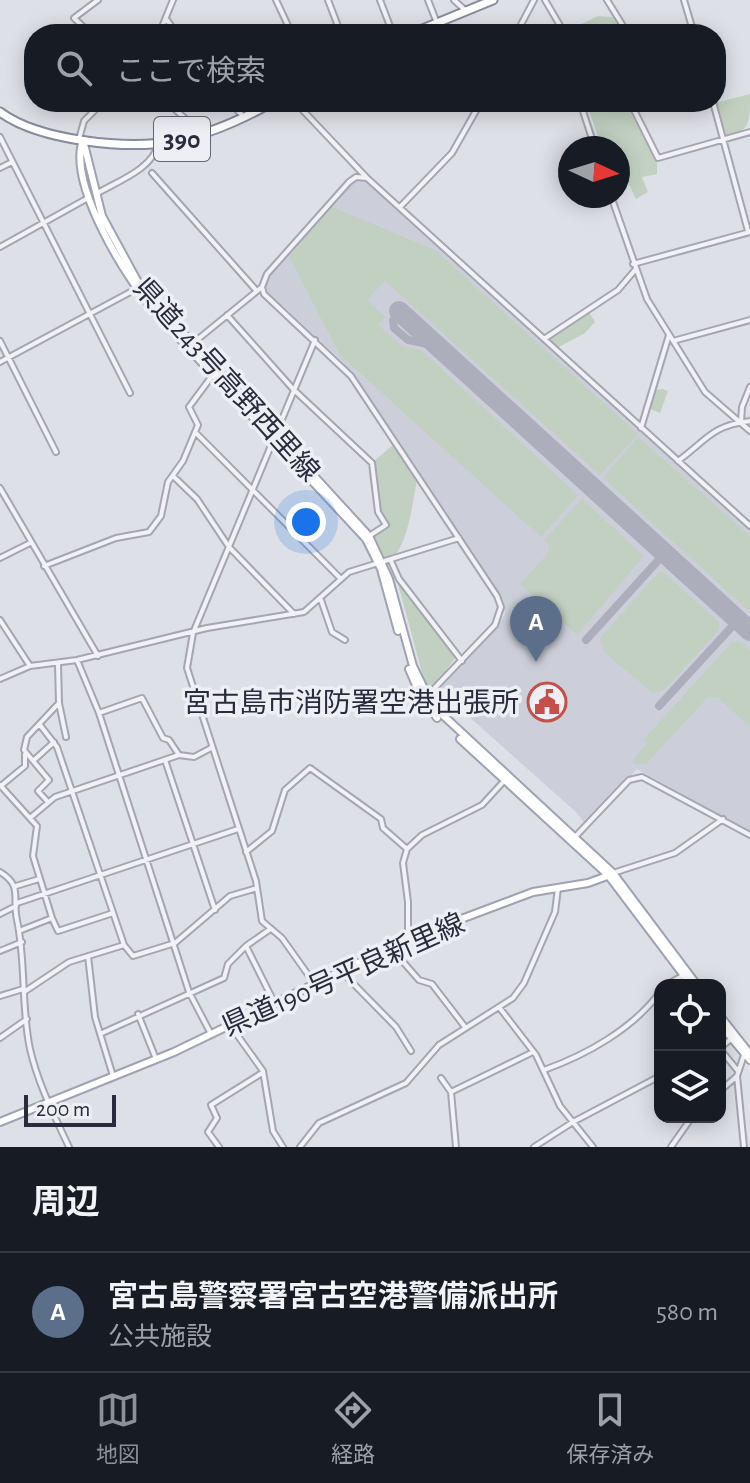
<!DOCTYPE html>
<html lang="ja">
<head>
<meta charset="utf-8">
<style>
	:root { --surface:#171b24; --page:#20242c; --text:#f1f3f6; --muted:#9ea1a6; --line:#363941; --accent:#8c9099 }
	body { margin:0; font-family:"Alegreya Sans","Noto Sans JP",sans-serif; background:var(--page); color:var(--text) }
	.controls { position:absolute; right:24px; bottom:24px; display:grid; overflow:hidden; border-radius:16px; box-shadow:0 4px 20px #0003 }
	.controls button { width:72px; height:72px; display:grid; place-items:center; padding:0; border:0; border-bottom:2px solid var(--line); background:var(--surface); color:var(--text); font:40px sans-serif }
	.compass { position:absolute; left:558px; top:136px; width:72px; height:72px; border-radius:50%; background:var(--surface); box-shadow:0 4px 20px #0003; rotate:94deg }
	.scale { position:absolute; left:24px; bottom:20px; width:92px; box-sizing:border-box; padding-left:8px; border:4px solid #282c3d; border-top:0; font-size:22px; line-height:28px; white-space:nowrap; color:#282c3d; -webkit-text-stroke:6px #eeeff5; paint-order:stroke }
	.you { position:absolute; left:306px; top:522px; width:28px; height:28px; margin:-20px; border:6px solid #fff; border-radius:50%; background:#1a73e8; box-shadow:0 0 0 12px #1a73e833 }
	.badge { display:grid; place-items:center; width:52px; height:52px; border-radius:50%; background:var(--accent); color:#fff; font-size:26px; font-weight:700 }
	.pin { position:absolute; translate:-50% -66px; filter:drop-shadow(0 2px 4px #0008) }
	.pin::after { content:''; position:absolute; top:42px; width:28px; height:24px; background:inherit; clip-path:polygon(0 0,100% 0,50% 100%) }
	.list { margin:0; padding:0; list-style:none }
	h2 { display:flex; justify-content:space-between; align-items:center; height:104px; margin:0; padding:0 32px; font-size:34px }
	h2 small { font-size:26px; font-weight:400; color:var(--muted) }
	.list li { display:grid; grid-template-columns:52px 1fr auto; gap:24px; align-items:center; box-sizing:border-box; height:120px; padding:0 32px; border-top:2px solid var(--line) }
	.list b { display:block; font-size:30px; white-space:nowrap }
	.list p { margin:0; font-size:26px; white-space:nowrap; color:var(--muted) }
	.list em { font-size:26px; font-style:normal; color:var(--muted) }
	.icon { flex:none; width:44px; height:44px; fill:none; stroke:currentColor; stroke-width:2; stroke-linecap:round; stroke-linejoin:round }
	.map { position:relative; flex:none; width:750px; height:1147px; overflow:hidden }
	.search { position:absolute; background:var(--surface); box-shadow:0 4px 20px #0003; left:24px; right:24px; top:24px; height:88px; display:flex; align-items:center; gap:20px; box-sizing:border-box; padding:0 28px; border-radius:32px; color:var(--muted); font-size:30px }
	.sheet { height:224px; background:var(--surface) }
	nav { display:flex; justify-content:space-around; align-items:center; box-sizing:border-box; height:112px; border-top:2px solid var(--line); background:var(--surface); font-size:22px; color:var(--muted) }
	nav a { display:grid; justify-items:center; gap:4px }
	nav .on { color:var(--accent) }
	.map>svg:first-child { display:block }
	.built { fill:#cccfd9 }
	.green { fill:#c1d0c0 }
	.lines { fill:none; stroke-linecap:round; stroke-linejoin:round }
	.taxiway { stroke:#acaebc; stroke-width:8 }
	.runway { stroke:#acaebc; stroke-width:20 }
	.minor-casing { stroke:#a4a6b1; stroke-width:8 }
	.major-casing { stroke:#9ea2b2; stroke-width:10 }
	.highway-casing { stroke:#868b9d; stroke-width:11 }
	.minor { stroke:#f1f1f6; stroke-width:4 }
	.major { stroke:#fff; stroke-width:6 }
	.highway { stroke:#fff; stroke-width:7 }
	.labels { text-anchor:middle; stroke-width:7; stroke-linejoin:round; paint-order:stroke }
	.shield { fill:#eeeff5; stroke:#636674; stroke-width:2 }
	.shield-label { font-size:26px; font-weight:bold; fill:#282c3d }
	.street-label { font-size:28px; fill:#282c3d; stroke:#eeeff5 }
	.poi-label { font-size:28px; fill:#282c3d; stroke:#eeeff5; text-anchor:end }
</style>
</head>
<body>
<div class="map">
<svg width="750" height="1147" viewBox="0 0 750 1147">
	<rect width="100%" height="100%" fill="#dee0e7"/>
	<path class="built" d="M359,179l10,3 381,347v303l-113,-63 -52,55 -8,-11 -138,-123 60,-66 6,-10 -2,-14 -160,-238 -77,-72 -2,-6 7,-13 79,-88z"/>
	<path class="green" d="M598,16l14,1 13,17h-54l-2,-4z
		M750,94c0,30 0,36 -26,45l-9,-36z
		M586,102h39l32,61v11l-15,3 6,15 -12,7 -18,-37v-14h-11l-7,-6z
		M332,207l103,43 203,184 -38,41 -215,-194 -18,19 18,17 -7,8 24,21 19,4 157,145 -37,42 -201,-182 -51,-99z
		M587,309l8,13 -10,11 -28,15 -10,-8z
		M663,389l5,2 -8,22 -12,-5 6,-18z
		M638,437l112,99v76l-147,-134z
		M395,443l23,33c-6,24 -9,78 -34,88l-15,-28 17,-11 -8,-13 -6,-49z
		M582,499l62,57 -67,79 -57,-51 28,-31 1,-7 -5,-6z
		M659,572h4l57,51 -1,7 -55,60 -11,3 -48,-40 -5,-15z
		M397,580l58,78 -24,33 -7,-11z
		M732,642h9l9,8v77l-32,-29 -10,-1 -62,67h-11l-3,-3 15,-18 -3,-4z"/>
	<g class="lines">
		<path class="taxiway" d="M405,317l-7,-2 -5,5 1,8 14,12 29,6
			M586,640l78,-86
			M659,706l79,-86"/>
		<path class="runway" d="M399,311l351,320"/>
		<g class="minor-casing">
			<path id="minor" d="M276,0l16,34
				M328,0l13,34
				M380,0l13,34
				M428,0l9,23
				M454,0l12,11
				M545,0l20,34
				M607,0l21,34
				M684,0l10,34
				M167,20l10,14
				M91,34l-17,-16 24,-18
				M159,34l14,-34
				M516,34l18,-34
				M167,102l34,31
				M229,102l14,14
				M295,102l72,76 383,348
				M580,102l15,46
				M630,102l28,56 92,-26
				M713,102l35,129
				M0,137l130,256
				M79,139l5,-18 19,-19
				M0,168l12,-6
				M152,173l103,116
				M96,194c20,-12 59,-26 62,-51
				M611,196l36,103 58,93 45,39
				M400,207l52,-54 29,-51
				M0,247l88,-49
				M633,264l117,-32
				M262,287l2,7 87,82 146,220 4,11 -6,18 -67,70
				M227,315l66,74 79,74 6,49 8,13 -17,11
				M544,339l74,-49 17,-20
				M0,341l56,111
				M673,341l77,-21
				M192,344l70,-57 5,-13 82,-92 7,-5 11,1
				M0,362l136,-73
				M741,422l1,-15 8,-20
				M641,428l28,-93
				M195,432l146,147
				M678,461c30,-22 33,-35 72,-40
				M173,476l24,23 32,48 65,67
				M0,488l98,168
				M0,558l30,-15
				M391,561l8,18 63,82
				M44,566l72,-28 33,-6 12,-16 7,-34 15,-21 15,-36 -9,-18 23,-31
				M321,600l11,32 13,8
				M0,620l30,46
				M77,660l22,53 90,279 22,42
				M58,664l1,39 7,34
				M0,679l30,-13 47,-6 130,-32 97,-16 45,-40 110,-34
				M99,713l43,-15 21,40 6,2 10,15
				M40,725l17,22 67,198 9,11 42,-13 55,-47 27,-8
				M165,760l50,150
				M33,761l21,-19
				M0,785l37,41 -4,30 19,62 -33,13
				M2,785l23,-19v-12
				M48,802l-10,-11 11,-11 -25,-30 3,-13 32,-34
				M30,818l25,-21 124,-42 15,2 17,-9
				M575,837l54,-57 13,-3 108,58
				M246,852l26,-21 13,-41 25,-22 71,51 2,9 24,21
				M0,872c23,14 12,25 17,48 9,42 4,87 13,129 8,35 24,66 39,98
				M613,873l62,-20 48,-34
				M16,886l23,-7
				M17,903l221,-74
				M0,914l16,-8
				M52,918l6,13 55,-18
				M269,930l-23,16 28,56
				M408,939v-37l-5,-39 4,-14 15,-14 60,-30 22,-24
				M390,947l29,33 13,4 33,43
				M0,951l22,-9
				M88,956l7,61 18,59
				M342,972l54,55 15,24
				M314,983l-32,-45 -20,-17 -6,-40 -69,-213 6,-35 122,-293
				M666,985l18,-10
				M24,992l45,-30 55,-17
				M0,996l23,-7
				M499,1007l37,48 24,51 33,41
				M138,1014l18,45
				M230,1025l33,46 10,60 10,16
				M100,1034l124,-56 4,-14 18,-18
				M0,1038l27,-19
				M720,1048l11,-9
				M720,1049l18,22
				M744,1055l-7,21 7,71
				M544,1070c42,-15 89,-41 116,-78
				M441,1078l10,14 5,55
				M720,1091l17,-15
				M451,1092l82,-40
				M219,1147l-11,-15 9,-14 -6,-13 51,-32
				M300,1147l19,-24 87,-40 33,-38 74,-47 11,-15 31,-71 3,-24
				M534,1147l39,-25 87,-46
				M671,1147l21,-30"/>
		</g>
		<g class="major-casing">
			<path id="major" d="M83,140l19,76 38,70 229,250 20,43 24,87 19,39 181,168 84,112
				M83,140c-16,44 45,142 75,175
				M168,326l198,213 15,30 17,62
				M409,669l10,23 18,26
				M460,739l148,136 83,110
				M720,1016l30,38
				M720,1024l30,36
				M0,1122l174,-70 234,-113 125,-47 55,-9 22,-8"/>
		</g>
		<g class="highway-casing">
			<path id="highway" d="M410,34l83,-34
				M0,112c39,29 128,38 175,29 35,-7 68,-22 98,-39"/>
		</g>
		<use href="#minor" class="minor"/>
		<use href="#major" class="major"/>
		<use href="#highway" class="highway"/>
	</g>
	<defs>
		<g id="civic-ring" transform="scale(2)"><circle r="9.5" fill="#eeeff5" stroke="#c74e49" stroke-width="1.5"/><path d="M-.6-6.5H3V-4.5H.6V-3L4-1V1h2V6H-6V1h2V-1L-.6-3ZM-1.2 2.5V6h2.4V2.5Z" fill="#c74e49"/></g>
	</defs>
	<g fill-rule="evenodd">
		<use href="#civic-ring" x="547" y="702"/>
	</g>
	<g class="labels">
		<rect class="shield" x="154" y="117" width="56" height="44" rx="6"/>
		<g class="shield-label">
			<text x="182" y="148">390</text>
		</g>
		<g class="street-label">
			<text transform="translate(227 379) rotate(48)" y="10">県道243号高野西里線</text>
			<text transform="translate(343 974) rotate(-24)" y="10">県道190号平良新里線</text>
		</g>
		<g class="poi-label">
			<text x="519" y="712">宮古島市消防署空港出張所</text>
		</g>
	</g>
</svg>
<div class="controls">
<button><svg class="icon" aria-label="locate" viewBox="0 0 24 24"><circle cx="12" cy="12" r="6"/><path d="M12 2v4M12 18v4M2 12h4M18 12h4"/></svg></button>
<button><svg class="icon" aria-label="layers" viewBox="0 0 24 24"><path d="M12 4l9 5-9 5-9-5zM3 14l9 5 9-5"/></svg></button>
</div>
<svg class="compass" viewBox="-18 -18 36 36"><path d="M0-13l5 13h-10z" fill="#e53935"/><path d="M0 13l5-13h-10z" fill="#9ea1a6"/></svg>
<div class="scale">200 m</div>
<div class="you"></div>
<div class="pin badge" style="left:536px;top:662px;background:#5c6f8a">A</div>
<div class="search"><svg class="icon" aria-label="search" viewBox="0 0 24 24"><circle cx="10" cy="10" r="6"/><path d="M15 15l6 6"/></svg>ここで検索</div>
</div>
<section class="sheet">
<h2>周辺<small></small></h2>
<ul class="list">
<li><span class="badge" style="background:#5c6f8a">A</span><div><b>宮古島警察署宮古空港警備派出所</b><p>公共施設</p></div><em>580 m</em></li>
</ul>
</section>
<nav>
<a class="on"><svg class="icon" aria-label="map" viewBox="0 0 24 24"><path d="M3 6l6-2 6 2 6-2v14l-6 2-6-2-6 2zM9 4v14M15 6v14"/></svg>地図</a>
<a><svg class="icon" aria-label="directions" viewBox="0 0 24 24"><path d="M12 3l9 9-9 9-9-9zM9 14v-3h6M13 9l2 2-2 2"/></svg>経路</a>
<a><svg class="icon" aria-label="saved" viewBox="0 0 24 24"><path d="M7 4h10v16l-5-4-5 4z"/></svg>保存済み</a>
</nav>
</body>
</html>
